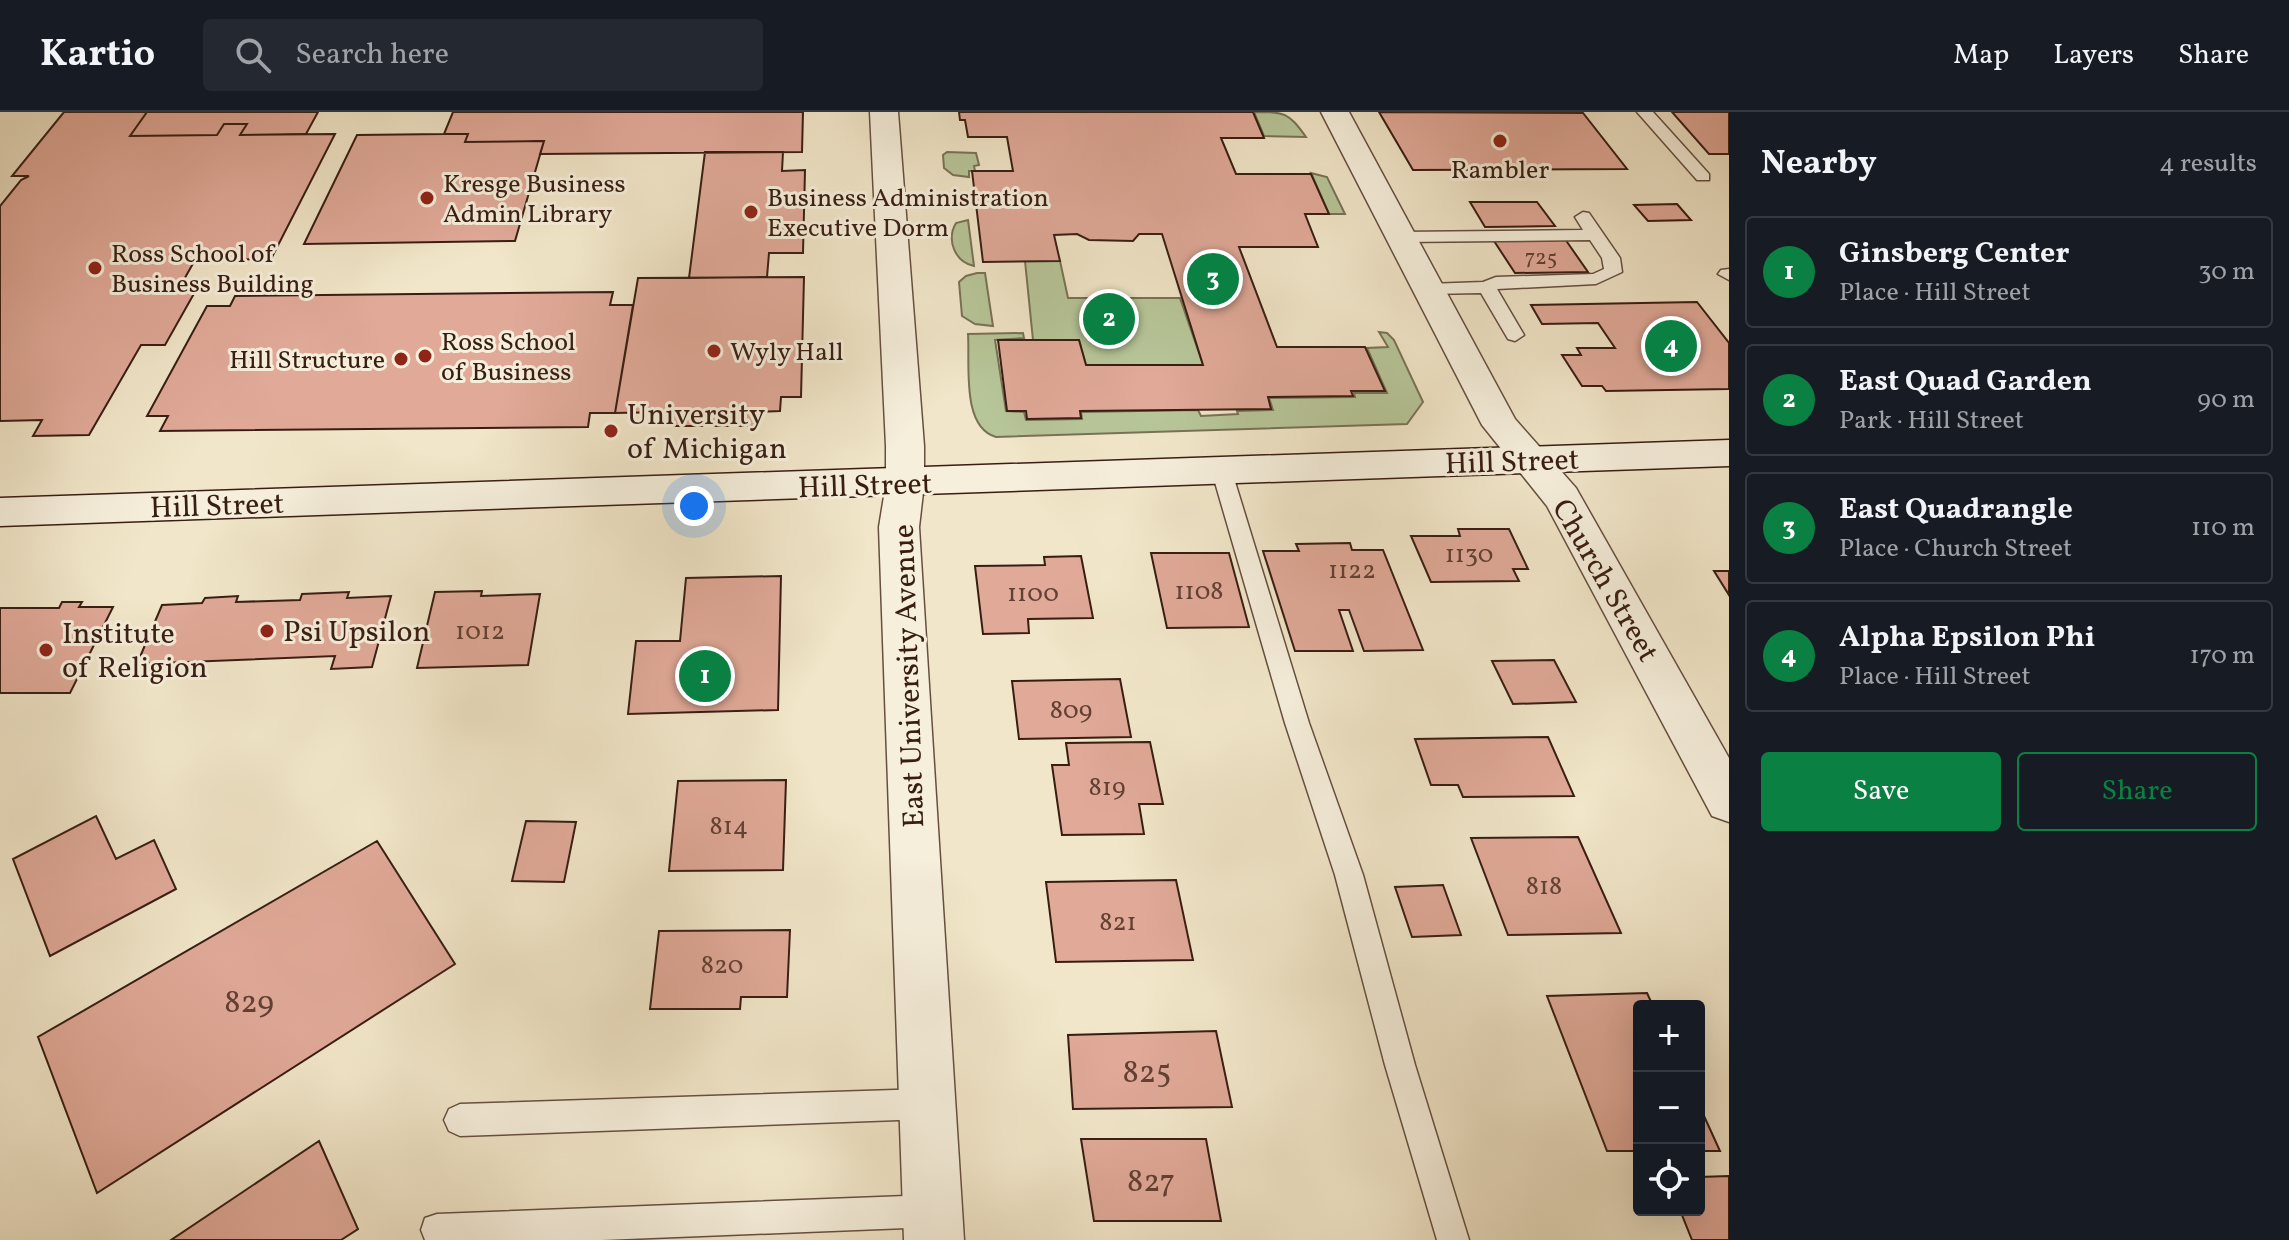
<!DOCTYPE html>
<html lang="en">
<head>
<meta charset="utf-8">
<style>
	:root { --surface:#171b24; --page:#242831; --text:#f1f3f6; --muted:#9ea1a6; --line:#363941; --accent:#0b8043 }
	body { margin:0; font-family:Vollkorn,serif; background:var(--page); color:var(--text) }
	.controls { position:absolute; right:24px; bottom:24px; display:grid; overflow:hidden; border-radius:8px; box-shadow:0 8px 32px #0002 }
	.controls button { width:72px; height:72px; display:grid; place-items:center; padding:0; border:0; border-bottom:2px solid var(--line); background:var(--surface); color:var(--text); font:40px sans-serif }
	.you { position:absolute; left:694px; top:394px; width:28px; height:28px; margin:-20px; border:6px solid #fff; border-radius:50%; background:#1a73e8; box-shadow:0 0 0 12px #1a73e833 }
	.badge { display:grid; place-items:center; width:52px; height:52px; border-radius:50%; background:var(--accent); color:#fff; font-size:26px; font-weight:700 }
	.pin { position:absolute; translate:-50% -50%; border:4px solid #fff; box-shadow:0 2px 8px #0006 }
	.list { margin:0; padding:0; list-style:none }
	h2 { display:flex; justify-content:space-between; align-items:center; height:104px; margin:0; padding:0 32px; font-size:34px }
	h2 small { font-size:26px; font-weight:400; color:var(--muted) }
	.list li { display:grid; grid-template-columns:52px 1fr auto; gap:24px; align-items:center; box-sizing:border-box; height:112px; margin:0 16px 16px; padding:0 16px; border:2px solid var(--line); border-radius:8px }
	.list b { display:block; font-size:30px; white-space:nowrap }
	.list p { margin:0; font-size:26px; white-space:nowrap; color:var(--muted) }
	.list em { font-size:26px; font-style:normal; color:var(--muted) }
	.actions { display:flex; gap:16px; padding:24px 32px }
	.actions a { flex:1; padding:18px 0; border:2px solid var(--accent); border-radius:8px; text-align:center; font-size:28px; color:var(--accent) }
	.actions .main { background:var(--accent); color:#fff }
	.icon { flex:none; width:44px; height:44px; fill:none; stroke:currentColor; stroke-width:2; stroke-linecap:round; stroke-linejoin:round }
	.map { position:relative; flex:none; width:1729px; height:1128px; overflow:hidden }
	header { display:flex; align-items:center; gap:48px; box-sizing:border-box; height:112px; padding:0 40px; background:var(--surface); border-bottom:2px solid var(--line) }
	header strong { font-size:38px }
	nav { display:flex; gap:44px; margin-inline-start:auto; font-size:28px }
	.search { width:560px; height:72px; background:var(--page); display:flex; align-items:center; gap:20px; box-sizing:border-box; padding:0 28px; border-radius:8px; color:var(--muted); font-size:30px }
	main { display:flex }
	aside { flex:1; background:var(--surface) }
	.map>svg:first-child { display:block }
	.green { fill:#b7c699; stroke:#787256; stroke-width:2 }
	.building { fill:#e0a998; stroke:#381d13; stroke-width:2 }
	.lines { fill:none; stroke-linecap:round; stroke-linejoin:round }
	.lane-casing { stroke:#664f40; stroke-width:3 }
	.street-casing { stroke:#664f40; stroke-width:3 }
	.secondary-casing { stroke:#381d13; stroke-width:3 }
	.lane { fill:#f6efdc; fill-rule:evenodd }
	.street { fill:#f6efdc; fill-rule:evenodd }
	.secondary { fill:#f6efdc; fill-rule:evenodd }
	.poi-dot { fill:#8f2418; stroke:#f6efdc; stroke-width:3 }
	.labels { text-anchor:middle; stroke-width:6; stroke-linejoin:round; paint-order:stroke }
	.far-number-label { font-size:22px; fill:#624034 }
	.far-poi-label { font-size:26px; fill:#381d13; stroke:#f6efdc; text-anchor:start }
	.number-label { font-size:26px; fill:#624034 }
	.poi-label { font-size:30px; fill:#381d13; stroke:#f6efdc; text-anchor:start }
	.street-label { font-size:30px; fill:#381d13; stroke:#f6efdc }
	.near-number-label { font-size:32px; fill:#624034 }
</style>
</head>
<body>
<header>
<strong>Kartio</strong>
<div class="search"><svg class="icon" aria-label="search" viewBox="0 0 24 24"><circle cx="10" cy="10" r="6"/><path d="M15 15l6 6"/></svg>Search here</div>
<nav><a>Map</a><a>Layers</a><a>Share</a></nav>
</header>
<main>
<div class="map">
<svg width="1729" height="1128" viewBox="0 0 1729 1128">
	<rect width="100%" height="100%" fill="#f1e6c9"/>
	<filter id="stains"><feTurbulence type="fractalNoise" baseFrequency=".0025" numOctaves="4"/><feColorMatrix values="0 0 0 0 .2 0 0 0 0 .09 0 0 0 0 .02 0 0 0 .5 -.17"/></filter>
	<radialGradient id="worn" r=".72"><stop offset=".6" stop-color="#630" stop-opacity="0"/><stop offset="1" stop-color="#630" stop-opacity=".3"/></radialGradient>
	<path class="green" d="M1254,0c31,0 34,0 52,25l-42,-1z
		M947,40l29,1 3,12 -5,1 1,5h-6v6l-16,-2 -9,-7 -1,-13z
		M1311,61l16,4 18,37h-16z
		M968,108l6,46c-19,-4 -28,-26 -18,-43z
		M1025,149h35l8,37h112l23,67h-117l-7,-25h-46z
		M977,161h8l8,53 -18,-2 -13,-8 -3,-34 7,-6z
		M1379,220l8,1 7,7 29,62 -16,22 -411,13c-35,-10 -26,-73 -28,-103l55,-1 1,5 -29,2 11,71 18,1 2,8 56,-1 -1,-7 117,-2 3,6 37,-2 -1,-3 36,-1 -4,-12 86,-1 -1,-4h33l-20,-45 21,-1z"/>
	<path class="building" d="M64,0h83l-17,24 87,-1 7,-11h23l-7,11 95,-1 -64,125 -76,1 -13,23h18l-35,62h-24l-52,90 -56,1 9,-16 -42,1v-215l21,-26 8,-4h-17z
		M147,0h171l-12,22 -66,1 7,-11h-23l-7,11 -87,1z
		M453,0h350l-1,40 -262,2 4,-13 -79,1 3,-8h-24z
		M959,0h294l11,26h-43l15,36h75l18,40h-24l13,33h-79l38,100h88l20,44h-34l2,5 -85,1 3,12 -191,2 1,7 -54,1 -1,-8h-19l-9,-71h81l7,25h117l-41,-131h-23l-6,7 -44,-1 -12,-6 -23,1 6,26 -77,1 -11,-91h41l-6,-34h-39l-3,-17h-5z
		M1379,0l204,1 44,56 -214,1z
		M1672,0h57v42h-20z
		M444,22h24l-3,8 79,-1 -29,100 -211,3 53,-109z
		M705,40h78l-1,19 23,-1 -2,83h-34l-2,24 -78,1z
		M1470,90h67l18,24 -70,1z
		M1677,92l14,16 -43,1 -14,-16z
		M1565,127l23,33 -73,1 -21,-32z
		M804,165l-3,120h-20l-1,14 -25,1 -1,14h-87l2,-14 -54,1 23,-135z
		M613,180l-3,13h23l-18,108h-25l-2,14 -428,4 8,-15h-21l60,-110h23l5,-10z
		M1697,190l32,41v46l-123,2 -4,-5h-20l-20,-31h19l-4,-7h38l-17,-25 -56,1 -11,-19z
		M1458,417h51l19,40h-15l6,12 -88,1 -20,-46h49z
		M1350,431l2,7h31l40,100 -59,1 -15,-41h-10l14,41h-58l-32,-100h36l-3,-7z
		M1151,441h78l20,74 -82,1z
		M1081,444l12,62 -65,1 1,14 -46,1 -8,-68 70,-1 -1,-8z
		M1714,459h15v24z
		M781,464l-3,134 -150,4 8,-73h44l6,-63z
		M482,479l-1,5 59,-2 -12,71 -111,3 18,-76z
		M349,480l-2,6 44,-2 -19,71 -41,2 4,-13 -198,8 25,-59 40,-2 3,-5 33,-2 -2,6 64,-2 2,-6z
		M62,490h20l-3,5h34l-43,86h-70v-85h59z
		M1554,548l22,42 -63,2 -21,-43z
		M1120,567l11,58 -112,2 -7,-58z
		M1548,625l26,59 -111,1 -5,-12h-27l-16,-46z
		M1150,630l13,62h-24l5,30 -82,1 -10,-70h17l-3,-22z
		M786,668l-3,90 -114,1 9,-90z
		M96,704l20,43 38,-19 22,49 -126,67 -37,-97z
		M526,709l50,1 -12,60 -52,-1z
		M1578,725l43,96 -113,2 -37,-97z
		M377,729l78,123 -358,229 -59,-156z
		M1176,768l17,80 -137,2 -10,-80z
		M1443,773l18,50 -49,2 -17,-50z
		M790,818l-3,67h-46l-1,12h-90l9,-78z
		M1647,881l6,13h-14v145h-32l-60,-155z
		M1216,919l16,76 -159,2 -5,-74z
		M1699,993l21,46h-21z
		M1081,1027h125l15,82h-127z
		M319,1029l39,88 -17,11h-170z
		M1729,1064v64h-37l-12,-30h19v-33z"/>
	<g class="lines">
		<g class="lane-casing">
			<path id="lane" d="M1637,0h16l56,62v6h-12z
				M1583,100l6,1 31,45 2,14 -26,12 -99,5 27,46 -9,6 -7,-2 -27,-46 -53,1 -9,-5 9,-5 55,-2 13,-5 97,-3 11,-5 -2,-11 -12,-18 -189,2 -9,-5 9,-5 182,-2 -8,-13z
				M1729,157v11l-11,-6 3,-4z
				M1222,353l7,2 3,5 77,251 54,152 52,190 54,175h-32l-52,-175 -50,-190 -50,-152 -73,-251 3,-5z
				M926,977l11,4 4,11 -4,11 -11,4 -466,17 -11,-5 -5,-11 5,-11 11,-5z
				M932,1083l11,5 5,11 -5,11 -11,5 -330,13h-177l-4,-10 4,-12 12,-4z"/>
		</g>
		<g class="street-casing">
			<path id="street" d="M870,0h28l26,334v38l-5,43 45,713h-60l-25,-713 7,-43v-38z
				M1321,0h28l166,307 61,69 153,270v64l-17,-6 -165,-310 -65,-81z"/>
		</g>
		<g class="secondary-casing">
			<path id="secondary" d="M1729,328v26l-1729,60v-28z"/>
		</g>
		<use href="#lane" class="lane"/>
		<use href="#street" class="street"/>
		<use href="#secondary" class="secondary"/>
	</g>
	<g class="poi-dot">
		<circle cx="1500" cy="29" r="8"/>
		<circle cx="427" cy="86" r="8"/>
		<circle cx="751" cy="100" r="8"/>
		<circle cx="95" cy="156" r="8"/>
		<circle cx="714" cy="239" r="8"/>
		<circle cx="425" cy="244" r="8"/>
		<circle cx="401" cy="247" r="8"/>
		<circle cx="611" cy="319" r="8"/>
		<circle cx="267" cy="519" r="8"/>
		<circle cx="46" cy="538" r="8"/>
	</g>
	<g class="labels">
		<g class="far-number-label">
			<text x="1541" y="152">725</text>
		</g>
		<g class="far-poi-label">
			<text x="1500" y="66" text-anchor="middle">Rambler</text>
			<text x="443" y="80">Kresge Business<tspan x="443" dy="30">Admin Library</tspan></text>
			<text x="767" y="94">Business Administration<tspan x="767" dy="30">Executive Dorm</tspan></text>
			<text x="111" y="150">Ross School of<tspan x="111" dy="30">Business Building</tspan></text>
			<text x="441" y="238">Ross School<tspan x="441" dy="30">of Business</tspan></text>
			<text x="730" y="248">Wyly Hall</text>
			<text x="385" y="256" text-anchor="end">Hill Structure</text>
		</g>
		<g class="number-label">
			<text x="1469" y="450">1130</text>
			<text x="1352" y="466">1122</text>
			<text x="1199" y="487">1108</text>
			<text x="1033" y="489">1100</text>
			<text x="480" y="527">1012</text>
			<text x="1071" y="606">809</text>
			<text x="1107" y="683">819</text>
			<text x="729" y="722">814</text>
			<text x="1544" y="782">818</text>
			<text x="1118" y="818">821</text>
			<text x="722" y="861">820</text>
		</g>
		<g class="poi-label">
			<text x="627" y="312">University<tspan x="627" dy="34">of Michigan</tspan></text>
			<text x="283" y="529">Psi Upsilon</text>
			<text x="62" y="531">Institute<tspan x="62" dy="34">of Religion</tspan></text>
		</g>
		<g class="street-label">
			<text transform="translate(1512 349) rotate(-2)" y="10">Hill Street</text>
			<text transform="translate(865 373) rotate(-2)" y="10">Hill Street</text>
			<text transform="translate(217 393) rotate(-2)" y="10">Hill Street</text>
			<text transform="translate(1606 468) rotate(60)" y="10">Church Street</text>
			<text transform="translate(908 564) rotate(-92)" y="10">East University Avenue</text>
		</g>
		<g class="near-number-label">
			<text x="249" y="900">829</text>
			<text x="1147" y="970">825</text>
			<text x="1151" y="1079">827</text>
		</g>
	</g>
	<rect width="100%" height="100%" filter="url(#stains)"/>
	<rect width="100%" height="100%" fill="url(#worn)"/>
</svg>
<div class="controls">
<button>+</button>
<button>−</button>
<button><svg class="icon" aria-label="locate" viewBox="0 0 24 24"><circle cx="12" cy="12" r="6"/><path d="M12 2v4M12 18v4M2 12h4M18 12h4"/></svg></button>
</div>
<div class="you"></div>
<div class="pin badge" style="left:705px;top:564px">1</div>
<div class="pin badge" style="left:1109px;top:207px">2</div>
<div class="pin badge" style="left:1213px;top:167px">3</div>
<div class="pin badge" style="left:1671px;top:234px">4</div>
</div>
<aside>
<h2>Nearby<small>4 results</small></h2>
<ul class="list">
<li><span class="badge">1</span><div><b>Ginsberg Center</b><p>Place · Hill Street</p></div><em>30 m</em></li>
<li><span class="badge">2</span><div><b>East Quad Garden</b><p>Park · Hill Street</p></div><em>90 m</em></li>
<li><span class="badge">3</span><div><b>East Quadrangle</b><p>Place · Church Street</p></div><em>110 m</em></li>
<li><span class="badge">4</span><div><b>Alpha Epsilon Phi</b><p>Place · Hill Street</p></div><em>170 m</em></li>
</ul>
<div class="actions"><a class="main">Save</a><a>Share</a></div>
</aside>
</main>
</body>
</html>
